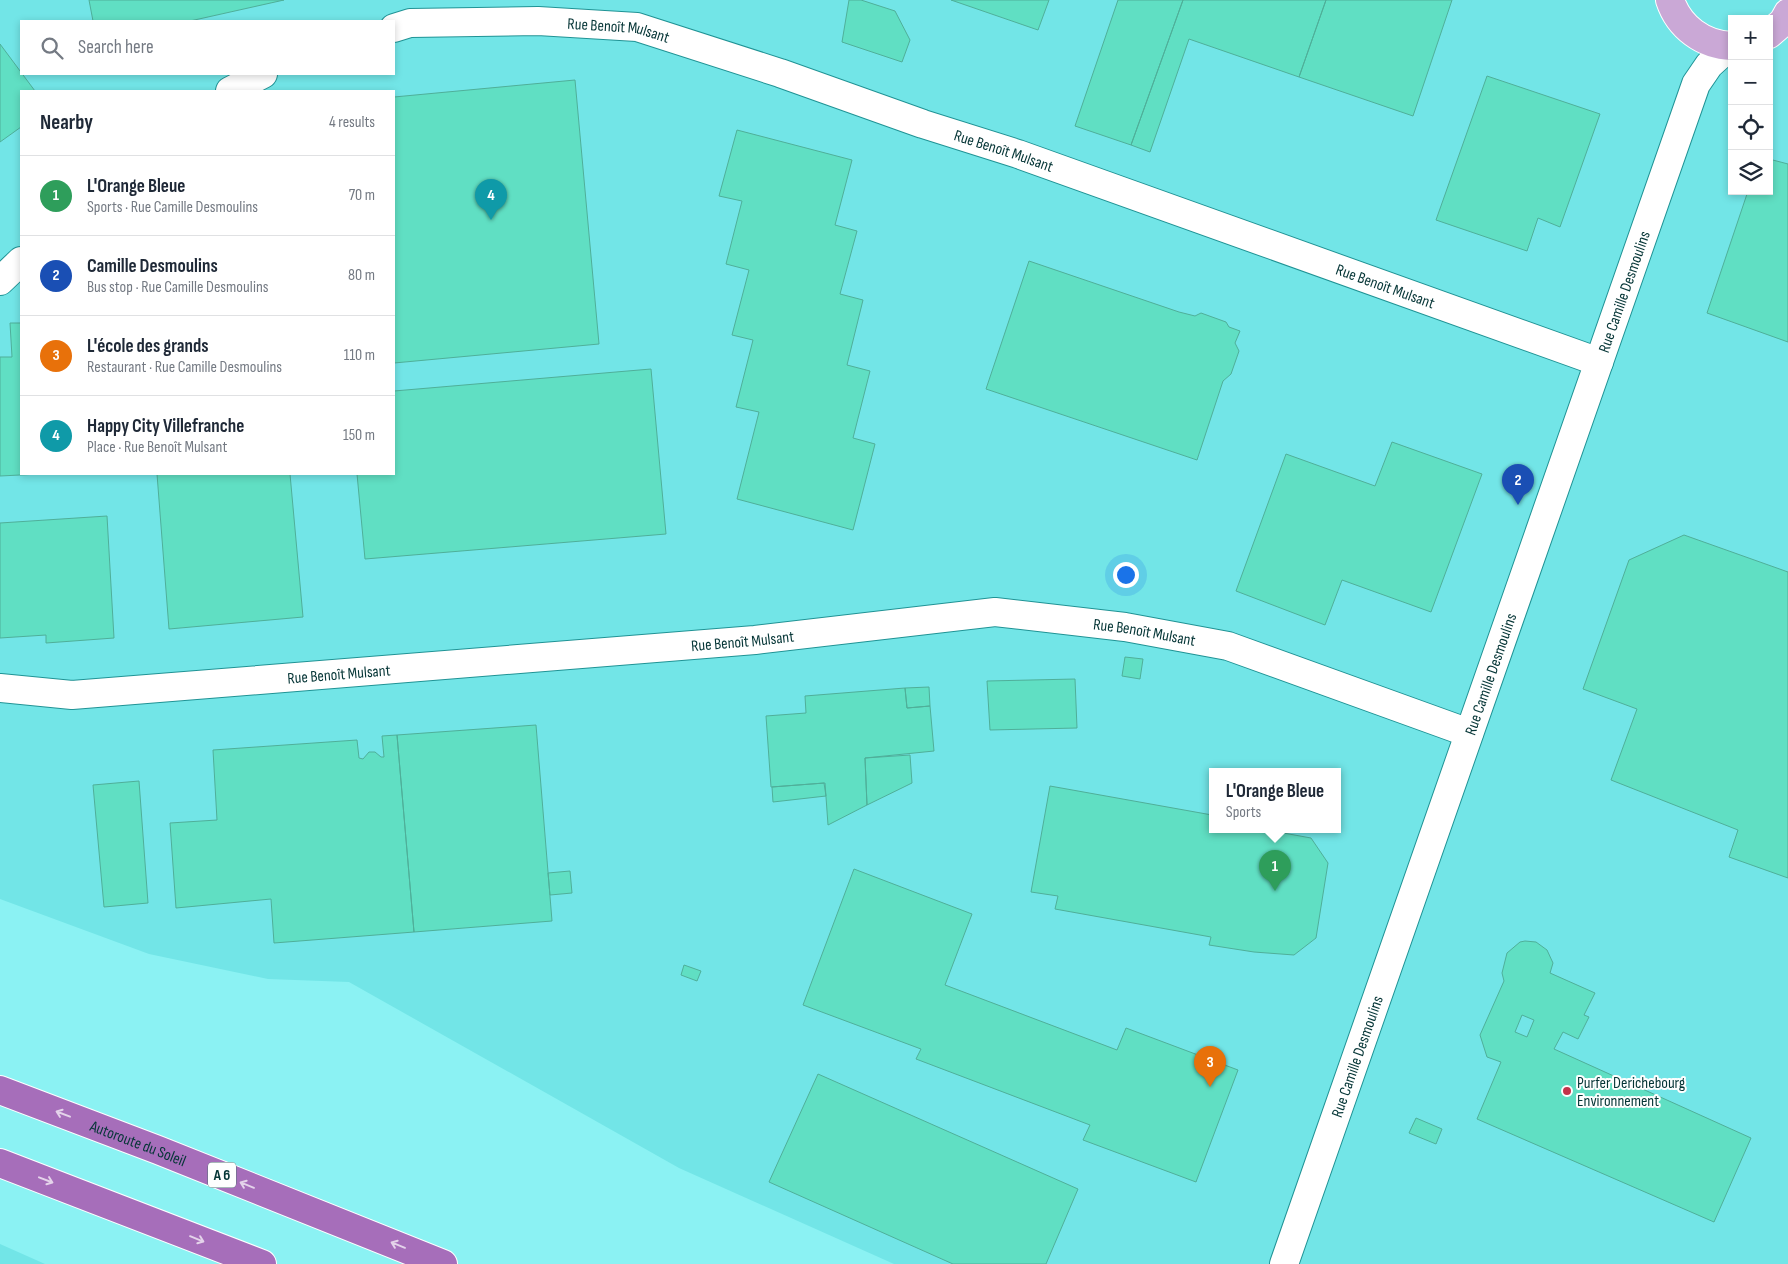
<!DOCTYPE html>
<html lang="en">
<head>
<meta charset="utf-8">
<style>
	:root { --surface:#fff; --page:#f6f6f7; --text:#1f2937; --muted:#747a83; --line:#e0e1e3; --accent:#c3334a }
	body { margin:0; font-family:"Sofia Sans Condensed",sans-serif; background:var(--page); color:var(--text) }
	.controls { position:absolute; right:15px; top:15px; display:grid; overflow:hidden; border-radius:0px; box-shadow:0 2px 8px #0003 }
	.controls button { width:45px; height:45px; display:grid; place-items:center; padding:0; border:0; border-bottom:1px solid var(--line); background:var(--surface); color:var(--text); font:25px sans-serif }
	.you { position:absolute; left:1125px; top:574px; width:18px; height:18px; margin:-12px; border:4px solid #fff; border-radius:50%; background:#1a73e8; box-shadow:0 0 0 8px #1a73e833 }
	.badge { display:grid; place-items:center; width:32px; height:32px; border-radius:50%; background:var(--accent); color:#fff; font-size:16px; font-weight:700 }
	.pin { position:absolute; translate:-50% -41px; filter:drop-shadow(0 1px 2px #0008) }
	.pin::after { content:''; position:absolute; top:26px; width:18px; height:15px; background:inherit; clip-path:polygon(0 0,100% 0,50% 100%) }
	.popup { position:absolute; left:1209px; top:768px; width:132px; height:65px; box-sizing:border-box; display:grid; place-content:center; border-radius:0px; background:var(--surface); filter:drop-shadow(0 1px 4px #0005); font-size:16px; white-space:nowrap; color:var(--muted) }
	.popup b { font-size:19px; color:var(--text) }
	.popup::after { content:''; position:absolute; left:50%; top:100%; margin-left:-10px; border:10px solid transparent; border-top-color:var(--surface) }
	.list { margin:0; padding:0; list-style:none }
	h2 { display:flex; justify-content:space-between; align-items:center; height:65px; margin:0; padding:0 20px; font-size:21px }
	h2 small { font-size:16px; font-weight:400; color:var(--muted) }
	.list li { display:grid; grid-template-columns:32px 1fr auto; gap:15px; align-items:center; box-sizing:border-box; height:80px; padding:0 20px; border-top:1px solid var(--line) }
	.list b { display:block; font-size:19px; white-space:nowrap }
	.list p { margin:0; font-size:16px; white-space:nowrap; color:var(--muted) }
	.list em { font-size:16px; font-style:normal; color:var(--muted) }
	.icon { flex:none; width:28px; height:28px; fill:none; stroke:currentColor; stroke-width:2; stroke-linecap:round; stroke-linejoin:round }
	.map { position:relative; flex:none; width:1788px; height:1264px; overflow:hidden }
	.search { position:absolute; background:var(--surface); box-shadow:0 2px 8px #0003; left:20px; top:20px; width:375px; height:55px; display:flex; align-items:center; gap:12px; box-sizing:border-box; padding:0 18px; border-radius:0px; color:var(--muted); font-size:19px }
	.panel { position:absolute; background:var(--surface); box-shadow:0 2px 8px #0003; left:20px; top:90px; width:375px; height:385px; border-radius:0px }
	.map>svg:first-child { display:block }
	.built { fill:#72e5e7; fill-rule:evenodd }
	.building { fill:#60dfc3; stroke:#4faf99; fill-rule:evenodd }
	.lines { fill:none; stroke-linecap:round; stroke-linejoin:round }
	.minor-casing { stroke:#209395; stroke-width:30 }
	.primary-casing { stroke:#fff; stroke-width:30 }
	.motorway-casing { stroke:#fff; stroke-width:30 }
	.minor { stroke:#fff; stroke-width:28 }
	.primary { stroke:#caa8d6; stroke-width:28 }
	.motorway { stroke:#a66eba; stroke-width:28 }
	.oneway { stroke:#e4d3ea }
	.poi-dot { fill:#c3334a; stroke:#fefefe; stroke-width:2 }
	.labels { text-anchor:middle; stroke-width:4; stroke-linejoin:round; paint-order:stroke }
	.shield { fill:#fefefe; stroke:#507172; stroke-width:1 }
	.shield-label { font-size:15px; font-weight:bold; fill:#053536 }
	.street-label { font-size:16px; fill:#053536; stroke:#fefefe }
	.poi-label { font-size:16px; fill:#053536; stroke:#fefefe; text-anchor:start }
</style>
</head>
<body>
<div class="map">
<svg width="1788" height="1264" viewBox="0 0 1788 1264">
	<rect width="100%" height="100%" fill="#8bf2f3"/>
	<path class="built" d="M0,0h1788v1264h-894l-215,-96 -330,-186 -81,-3 -119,-25 -149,-55zM1732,19h37v172h-37zM21,21h373v53h-373zM21,91h373v383h-373zM1212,772h126v58h-126z
		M0,1244l45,20h-45z"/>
	<path class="building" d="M89,0h195l-94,21h-97z
		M849,0h12l34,11 15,29 -8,22 -60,-20z
		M951,0h98l-11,30z
		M1118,0h65l-52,145 -56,-19z
		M1183,0h143l-27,77 -110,-38 -39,113 -19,-7z
		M1326,0h126l-39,116 -114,-39z
		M0,44l35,47h-14v36l-21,15z
		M1487,76l113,38 -40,113 -22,-9 -11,33 -91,-31z
		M575,80l24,264 -205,19v-266z
		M737,130l115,30 -17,65 22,6 -17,63 23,6 -16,65 23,6 -17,67 22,6 -22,86 -116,-31 22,-87 -23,-5 17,-67 -21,-5 17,-65 -23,-6 16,-63 -23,-5z
		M1769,159l19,5v178l-81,-29 41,-122h21z
		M1029,261l150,51 16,4 6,-3 25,9 3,5 11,4 -5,12 4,8 -8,23 -8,7 -26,79 -211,-71z
		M10,323h11v151h19l-40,2v-119h12z
		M651,369l15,165 -301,25 -8,-85h37v-83z
		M1392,442l90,32 -51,138 -89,-32 -17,45 -89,-34 50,-137 89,32z
		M157,474h133l13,143 -134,12z
		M107,516l7,122 -68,5v-8l-46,3v-115z
		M1684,535l104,37v306l-59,-21 9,-27 -127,-50 26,-71 -54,-20 46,-129z
		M1125,657l18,2 -3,20 -18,-3z
		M1075,679l2,49 -87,2 -3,-49z
		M929,687l1,19 -23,2 -2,-20z
		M905,688l2,20 23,-2 4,45 -69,7 2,47 -39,20 -3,-42 -54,4 -5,-71 40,-3 -1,-17z
		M536,725l16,196 -138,11 -17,-197z
		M397,735l17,197 -140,11 -3,-44 -95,9 -6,-85 47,-3 -4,-70 144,-10 2,18 4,1 6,-7h6l6,5h3l-2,-21z
		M910,755l2,28 -45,22 -2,-47z
		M139,781l9,122 -44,4 -11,-122z
		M824,783l2,13 -53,6 -1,-15z
		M1050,786l162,29v15h55l44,8 17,25 -12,75 -22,17 -40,-3 -45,-7 2,-8 -156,-28 3,-13 -27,-4z
		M854,869l118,45 -27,71 172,65 9,-22 112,42 -42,112 -113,-42 7,-15 -174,-66 5,-10 -118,-44z
		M570,871l2,22 -22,2 -2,-22z
		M1525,941l11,1 11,8 6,13 -3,10 45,20 -11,22 5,2 -11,22 -15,-7 -9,17 197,89 -37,84 -237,-103 24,-57 -14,-5 -7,-22 24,-54 -2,-8 5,-20 13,-11zM1522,1015l12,5 -7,17 -12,-5z
		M684,965l17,6 -4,10 -16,-6z
		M818,1074l260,115 -32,75h-93l-184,-82z
		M1416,1118l26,11 -6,15 -27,-11z"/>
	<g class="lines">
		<g class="minor-casing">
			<g id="minor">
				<path id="s1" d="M394,28l16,-5 128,-2 99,6 143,46 143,51 95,30 581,208"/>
				<path d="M230,91l33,-17"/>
				<path d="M0,281l21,-20"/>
				<path id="s2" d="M0,688l72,7 683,-55 240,-28 130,15 103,19 241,87"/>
				<path id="s3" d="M1284,1264l412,-1180 13,-19 21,-19"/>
			</g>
		</g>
		<g class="primary-casing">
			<path id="primary" d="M1670,0c9,27 33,45 62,46
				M1769,34l14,-12 5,-9"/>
		</g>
		<g class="motorway-casing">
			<g id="motorway">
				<path id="s4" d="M0,1090l158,60 285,114"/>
				<path d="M0,1163l262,101"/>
			</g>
		</g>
		<use href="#minor" class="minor"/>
		<use href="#primary" class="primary"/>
		<use href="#motorway" class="motorway"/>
	</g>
	<defs><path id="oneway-shaft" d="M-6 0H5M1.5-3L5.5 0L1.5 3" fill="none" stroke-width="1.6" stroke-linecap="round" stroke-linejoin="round" transform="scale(1.25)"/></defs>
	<g class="oneway">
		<use href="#oneway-shaft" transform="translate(63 1114) rotate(-159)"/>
		<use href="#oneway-shaft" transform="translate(46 1180) rotate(21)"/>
		<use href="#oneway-shaft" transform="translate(247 1185) rotate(-158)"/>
		<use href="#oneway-shaft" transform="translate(197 1239) rotate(22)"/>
		<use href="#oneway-shaft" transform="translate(398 1245) rotate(-158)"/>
	</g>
	<circle class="poi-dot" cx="1567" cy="1091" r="5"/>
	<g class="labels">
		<rect class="shield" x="208" y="1162.5" width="28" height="25" rx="4"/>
		<g class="shield-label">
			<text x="222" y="1180">A 6</text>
		</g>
		<g class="street-label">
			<text dy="6" stroke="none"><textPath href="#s1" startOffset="226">Rue Benoît Mulsant</textPath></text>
			<text dy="6" stroke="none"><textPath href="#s1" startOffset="631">Rue Benoît Mulsant</textPath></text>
			<text dy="6" stroke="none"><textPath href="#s1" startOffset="1036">Rue Benoît Mulsant</textPath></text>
			<text dy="6" stroke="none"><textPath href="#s3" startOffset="1030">Rue Camille Desmoulins</textPath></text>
			<text dy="6" stroke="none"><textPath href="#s2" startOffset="1150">Rue Benoît Mulsant</textPath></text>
			<text dy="6" stroke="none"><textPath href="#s2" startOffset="745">Rue Benoît Mulsant</textPath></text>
			<text dy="6" stroke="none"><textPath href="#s2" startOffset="340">Rue Benoît Mulsant</textPath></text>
			<text dy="6" stroke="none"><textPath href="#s3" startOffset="625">Rue Camille Desmoulins</textPath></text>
			<text dy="6" stroke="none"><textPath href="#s3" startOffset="220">Rue Camille Desmoulins</textPath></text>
			<text dy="6" stroke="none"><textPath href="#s4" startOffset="148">Autoroute du Soleil</textPath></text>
		</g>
		<g class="poi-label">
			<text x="1577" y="1088">Purfer Derichebourg<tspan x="1577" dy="18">Environnement</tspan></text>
		</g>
	</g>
</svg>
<div class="controls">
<button>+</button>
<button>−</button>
<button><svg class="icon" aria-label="locate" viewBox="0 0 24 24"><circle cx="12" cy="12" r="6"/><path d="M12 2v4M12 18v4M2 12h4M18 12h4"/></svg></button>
<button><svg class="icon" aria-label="layers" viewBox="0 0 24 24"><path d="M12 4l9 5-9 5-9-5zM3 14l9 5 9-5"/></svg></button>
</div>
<div class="you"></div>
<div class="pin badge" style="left:1275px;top:891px;background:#2e9e5b">1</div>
<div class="popup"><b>L'Orange Bleue</b>Sports</div>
<div class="pin badge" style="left:1518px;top:505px;background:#1a4fb4">2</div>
<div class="pin badge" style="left:1210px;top:1087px;background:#e8710a">3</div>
<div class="pin badge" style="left:491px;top:220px;background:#0f9aa8">4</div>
<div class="search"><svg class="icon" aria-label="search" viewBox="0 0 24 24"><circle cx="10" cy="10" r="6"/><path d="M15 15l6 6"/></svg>Search here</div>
<section class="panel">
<h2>Nearby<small>4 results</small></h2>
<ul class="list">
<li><span class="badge" style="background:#2e9e5b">1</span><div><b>L'Orange Bleue</b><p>Sports · Rue Camille Desmoulins</p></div><em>70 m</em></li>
<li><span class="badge" style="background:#1a4fb4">2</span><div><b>Camille Desmoulins</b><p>Bus stop · Rue Camille Desmoulins</p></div><em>80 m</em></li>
<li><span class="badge" style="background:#e8710a">3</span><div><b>L'école des grands</b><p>Restaurant · Rue Camille Desmoulins</p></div><em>110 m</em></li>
<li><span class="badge" style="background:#0f9aa8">4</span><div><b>Happy City Villefranche</b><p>Place · Rue Benoît Mulsant</p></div><em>150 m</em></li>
</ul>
</section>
</div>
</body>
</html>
